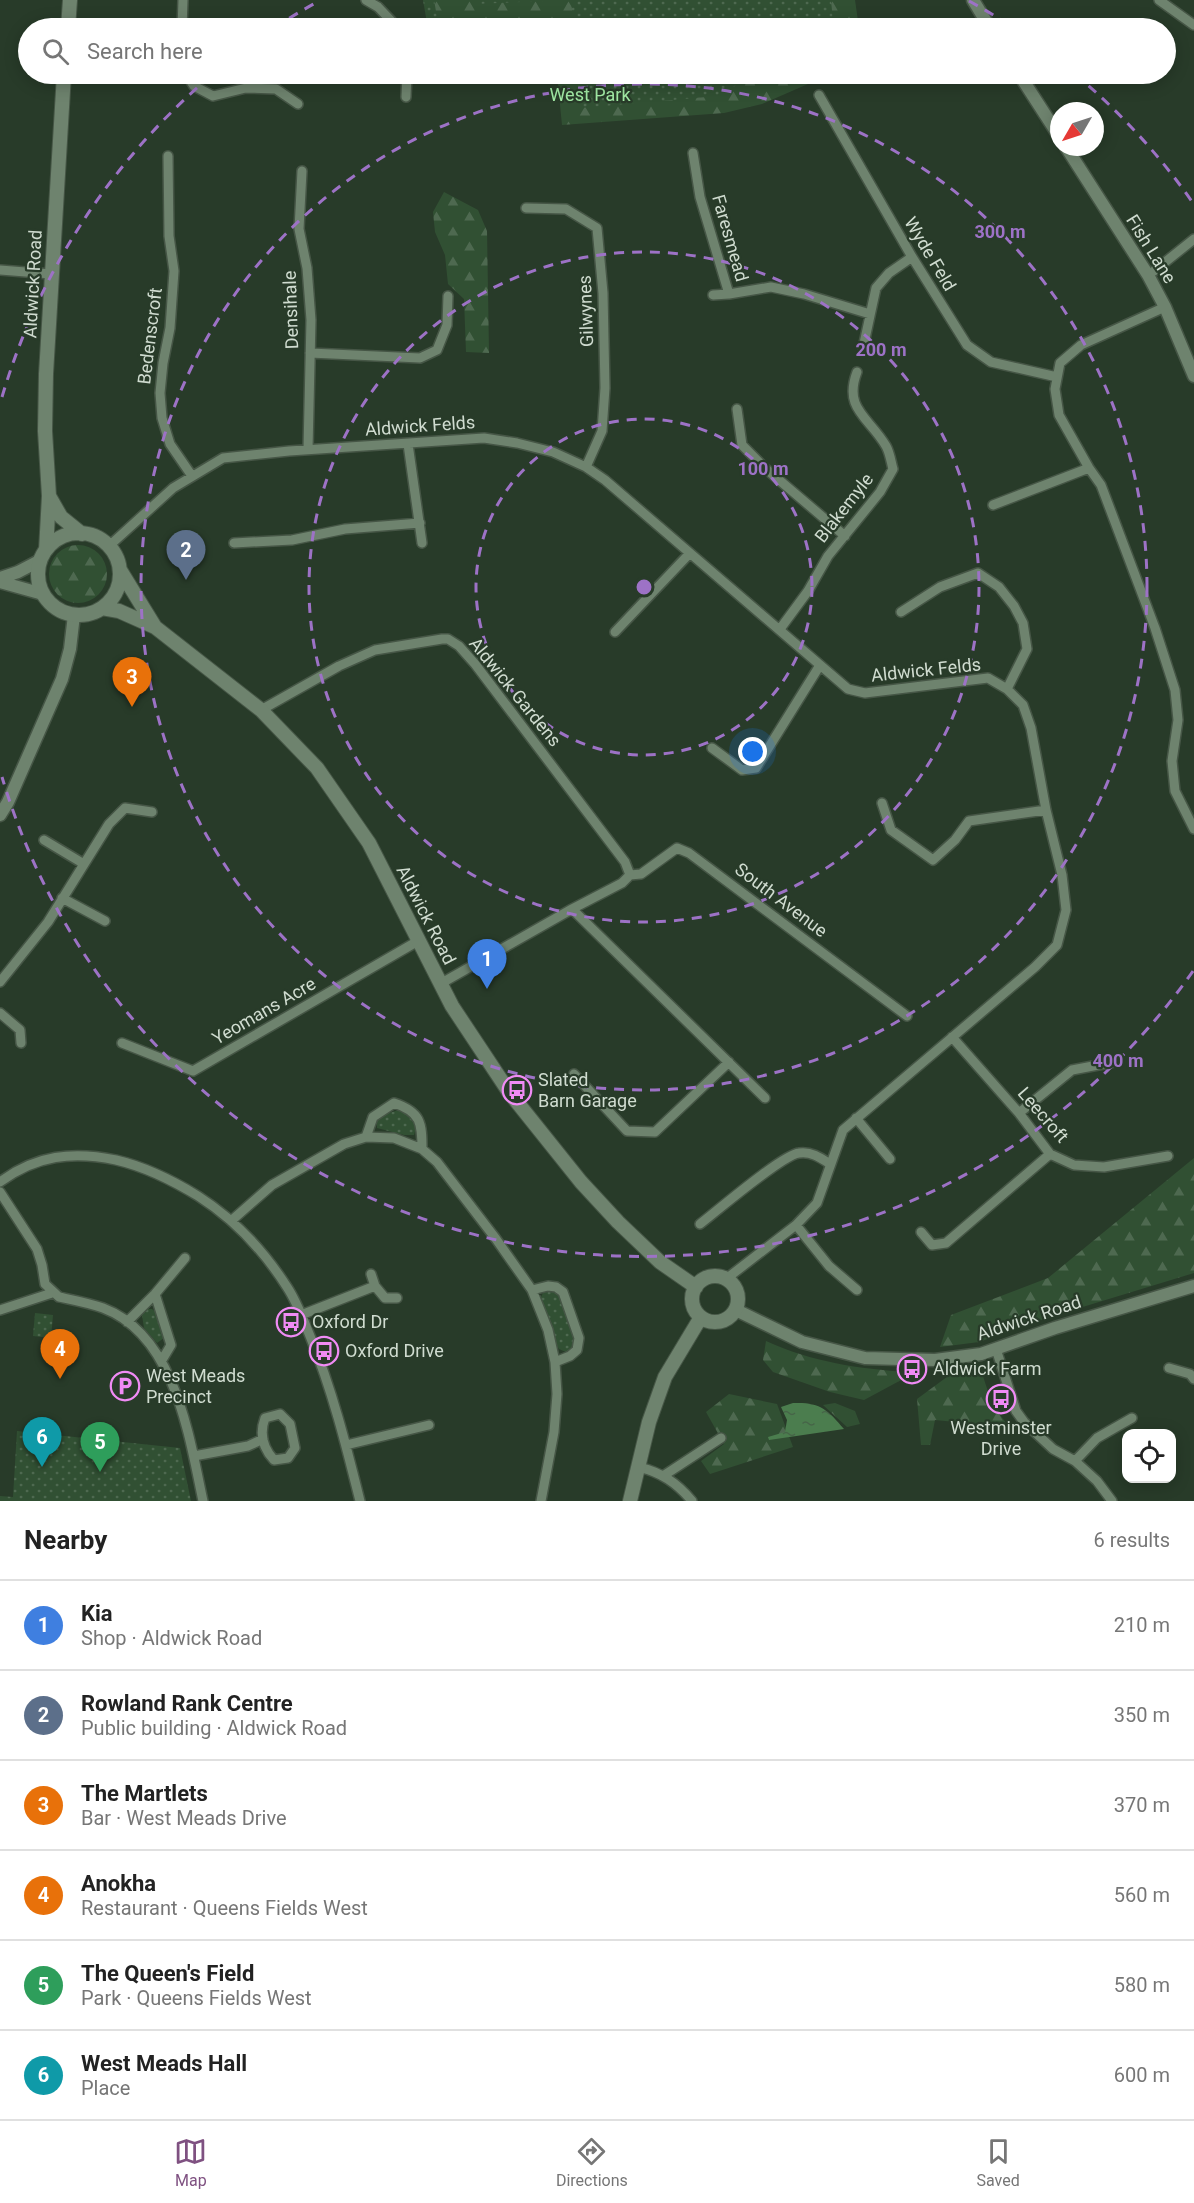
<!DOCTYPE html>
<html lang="en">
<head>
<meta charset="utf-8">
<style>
	:root { --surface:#fff; --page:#f6f6f6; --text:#222; --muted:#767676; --line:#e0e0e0; --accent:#7f5181 }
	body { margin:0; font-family:Roboto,sans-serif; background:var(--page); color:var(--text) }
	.controls { position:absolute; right:18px; bottom:18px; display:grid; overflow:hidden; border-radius:12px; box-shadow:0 3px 15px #0003 }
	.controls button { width:54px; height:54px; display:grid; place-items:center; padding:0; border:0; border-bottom:2px solid var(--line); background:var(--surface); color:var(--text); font:30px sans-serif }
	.compass { position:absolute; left:1050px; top:102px; width:54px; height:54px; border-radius:50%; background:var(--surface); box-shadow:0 3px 15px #0003; rotate:231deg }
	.you { position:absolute; left:753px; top:752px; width:21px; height:21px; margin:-15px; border:4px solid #fff; border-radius:50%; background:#1a73e8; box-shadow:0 0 0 9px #1a73e833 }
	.badge { display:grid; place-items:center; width:39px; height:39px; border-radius:50%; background:var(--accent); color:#fff; font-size:20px; font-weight:700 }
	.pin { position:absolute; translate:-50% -50px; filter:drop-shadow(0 2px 3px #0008) }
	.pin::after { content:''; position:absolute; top:32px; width:21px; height:18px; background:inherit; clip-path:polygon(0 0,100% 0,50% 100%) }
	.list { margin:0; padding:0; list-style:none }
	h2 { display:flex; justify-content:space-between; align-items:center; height:78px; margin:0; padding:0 24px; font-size:26px }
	h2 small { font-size:20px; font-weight:400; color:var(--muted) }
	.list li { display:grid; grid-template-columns:39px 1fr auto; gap:18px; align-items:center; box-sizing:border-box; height:90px; padding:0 24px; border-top:2px solid var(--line) }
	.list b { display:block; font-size:22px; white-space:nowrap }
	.list p { margin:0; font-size:20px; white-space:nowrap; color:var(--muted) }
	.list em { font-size:20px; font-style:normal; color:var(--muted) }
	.icon { flex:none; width:33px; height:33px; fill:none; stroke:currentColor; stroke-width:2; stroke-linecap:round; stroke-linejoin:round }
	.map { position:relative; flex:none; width:1194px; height:1501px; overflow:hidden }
	.search { position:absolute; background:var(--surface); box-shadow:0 3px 15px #0003; left:18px; right:18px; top:18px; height:66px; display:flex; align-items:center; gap:15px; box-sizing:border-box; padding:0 21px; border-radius:33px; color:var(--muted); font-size:22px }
	.sheet { height:618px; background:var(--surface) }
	nav { display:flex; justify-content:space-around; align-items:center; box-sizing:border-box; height:84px; border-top:2px solid var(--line); background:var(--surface); font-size:16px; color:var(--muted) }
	nav a { display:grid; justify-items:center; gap:3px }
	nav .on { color:var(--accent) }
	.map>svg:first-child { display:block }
	.grass { fill:url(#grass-dots) }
	.forest { fill:url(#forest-firs) }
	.water { fill:url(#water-ripples) }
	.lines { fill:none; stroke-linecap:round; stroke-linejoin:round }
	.minor-casing { stroke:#465646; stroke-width:12 }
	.tertiary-casing { stroke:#465646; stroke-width:15 }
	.secondary-casing { stroke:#465646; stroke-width:16 }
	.minor { stroke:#6e836e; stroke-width:9 }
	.tertiary { stroke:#6e836e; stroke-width:12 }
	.secondary { stroke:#6e836e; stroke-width:14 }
	.ring { fill:none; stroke:#9d72c6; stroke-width:3; stroke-dasharray:10 8 }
	.labels { text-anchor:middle; stroke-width:4.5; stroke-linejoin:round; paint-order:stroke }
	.park-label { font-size:18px; fill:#a2eba5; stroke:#283b29 }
	.street-label { font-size:18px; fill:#d0dcd0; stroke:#283b29 }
	.poi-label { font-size:18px; fill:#d0dcd0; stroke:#283b29; text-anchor:start }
	.centre { fill:#9d72c6; stroke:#283b29; stroke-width:3 }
	.ring-label { font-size:18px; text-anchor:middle; font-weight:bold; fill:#9d72c6; stroke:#283b29; stroke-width:4.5; stroke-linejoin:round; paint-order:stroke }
</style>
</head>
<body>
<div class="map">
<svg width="1194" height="1501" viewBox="0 0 1194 1501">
	<defs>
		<pattern id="grass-dots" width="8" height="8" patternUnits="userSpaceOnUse" patternTransform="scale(1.5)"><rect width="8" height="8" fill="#315033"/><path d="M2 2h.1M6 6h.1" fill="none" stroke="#4e6950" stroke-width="1.8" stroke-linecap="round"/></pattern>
		<pattern id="forest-firs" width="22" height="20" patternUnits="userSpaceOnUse" patternTransform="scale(1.5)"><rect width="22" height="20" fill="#315033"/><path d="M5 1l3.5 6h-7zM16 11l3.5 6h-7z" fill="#4e6950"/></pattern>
		<pattern id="water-ripples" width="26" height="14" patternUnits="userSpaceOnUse" patternTransform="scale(1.5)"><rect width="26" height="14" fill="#4b7d4e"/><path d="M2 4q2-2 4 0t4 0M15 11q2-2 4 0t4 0" fill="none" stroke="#466548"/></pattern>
	</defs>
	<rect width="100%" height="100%" fill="#283b29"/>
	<path class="grass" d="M423,0h424l2,28h-288l-1,-13 -133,8z
		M565,74h233l-76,34 -153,11z
		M399,1110l6,2 12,12 -3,11h-10l-27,-7v-8l5,-5z
		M549,1289l10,5 16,47 -3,8 -6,3 -7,-3 -3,-5 -15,-47 3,-6z
		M148,1309h4l5,4 7,25 -7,5 -13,-15 -2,-13z
		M35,1313l18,2 -2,23 -18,-2z
		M17,1431l163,17 11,53h-191v-5l13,1z"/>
	<path class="forest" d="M434,0h39l1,4 97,-4 3,28h-22l-1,-8 -112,8z
		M831,0h24l4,28h-37l11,-7z
		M557,74h20l3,34 138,-12 37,-22h76l-69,30 -38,9 -162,12z
		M444,192l34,18 9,21 2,122 -23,-1 -2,-53 -16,-15 -3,-29 -10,-23 -2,-20z
		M49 574a29 29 0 1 1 58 0a29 29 0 1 1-58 0Z
		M1194,1158v115l-141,43 -74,26 -39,5 11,-32 97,-37z
		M766,1341c46,21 93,28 142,31l-5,7 -39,21 -34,-8 -57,-20 -10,-12z
		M980,1367l12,37 17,23 -74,-7 -5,25h-9l-4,-46 38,-28z
		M729,1394l48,10 16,43 -83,27 -9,-13 23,-17 -18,-32z
		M835,1403l20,8 5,13 -13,3 -24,-22z"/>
	<path class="water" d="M793,1403c27,-1 34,6 51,26l-75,11 -1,-3 17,-5 2,-12 -6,-13z"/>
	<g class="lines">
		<g class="minor-casing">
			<path id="minor" d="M366,0l12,7 20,21
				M1159,0l35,25
				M182,28l1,-28
				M186,74l8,12 19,10 33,-8 30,1 22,15
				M819,95l93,162 55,88 24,17 66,15
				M406,97l1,-23
				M693,153l7,44 29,97 42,-7 33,7 66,20
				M168,156l1,80 5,35 -4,57 -7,35 -3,30 2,25 8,26 22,32
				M302,171l-3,58 8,39 4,52 -3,129
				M526,208l40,1 31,19 6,65 2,95 -3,43 -16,36
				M0,270l51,4
				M1154,271l40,-32
				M713,295l16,-1
				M1165,307l-84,38 -21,18 -5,26 4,26 30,53 12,17 54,143 20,62 3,30 -6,41 3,30 19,38
				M863,348l13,-60 13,-15 23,-16
				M310,353l110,5 17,-8 10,-25 1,-29
				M737,409l5,36 23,23 80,68
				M408,444l14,99
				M993,505l96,-37
				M234,543l58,-3 53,-11 75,-6
				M109,546l64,-58 50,-30 66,-7 195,-13 33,5 36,9 33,15 19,13 243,209 17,4 123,-15 19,11 16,16 8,23 15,82 16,65 4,35 -9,35 -22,22 -192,163 -26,73 -21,22 -70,54
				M901,612l39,-25 38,-14 21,14 15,19 9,17 4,26 -20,40
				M780,629l28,-38 20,-35 52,-64 13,-23c-2,-7 -3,-16 -7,-23 -17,-29 -43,-37 -29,-74
				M615,632l75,-79
				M261,710l78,-44 36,-16 67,-11h6l11,7 16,18 150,198 5,13
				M712,748l30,22 14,-2 64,-103
				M882,803l9,27 42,30 22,-20 14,-19 77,-11
				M44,840l40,24
				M630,875l11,-1 36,-26 12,5 218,163
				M62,898l43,23
				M572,909l193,189
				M0,982l48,-60 61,-98 16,-16 27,4
				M440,984l132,-75 50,-26 8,-8
				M0,1013l20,17 1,13
				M952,1037l67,76 31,41 24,11 30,2 64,-11
				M122,1043l71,28 225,-130
				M574,1074l53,57 28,1 74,-70
				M1019,1113l53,-43 42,-8
				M856,1118l34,41
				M366,1137l7,-20 21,-14c27,9 28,20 28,46
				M0,1182c36,-27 73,-31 116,-22 30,7 56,20 82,36 36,23 66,55 89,91 10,15 16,32 23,49 22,53 36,109 50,165
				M0,1192l37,57 5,16 3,19 14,13c14,3 30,6 44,11 72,27 86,128 100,193
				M231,1221l41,-36 72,-41 22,-7 28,1 28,11 15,13 59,77 36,51 16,40 7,32 2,32 -3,38 -13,69
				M700,1224c17,-13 82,-69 99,-71 12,-2 22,5 31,11
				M796,1225l33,41 28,24
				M921,1232l11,13 14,-2 104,-89
				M371,1274l4,12
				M532,1290l16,-4 8,1 7,5 16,46 -2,12 -7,6 -15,6
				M155,1294l16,51 -9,15
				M0,1310l52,-17
				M301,1315l74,-29 10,12h12
				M127,1322l28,-28 30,-36
				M996,1349l20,62 8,11 29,27 22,12 22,20 15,20
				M1169,1368l21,6 4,5
				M280,1414l10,10 5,24 -7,10 -14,2c-11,-12 -15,-26 -9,-42z
				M346,1445l83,-20
				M194,1456l54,-10 15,-7
				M1075,1461l22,-23 35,-20
				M638,1467c23,5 39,16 54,34
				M663,1476l58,-38"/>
		</g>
		<g class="tertiary-casing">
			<path id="tertiary" d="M973,0l17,28
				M1019,74l40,62
				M1066,147l82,128 17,32 29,69
				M0,578l18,-6 23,-12
				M0,582l43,12
				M0,815l8,-13 54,-123 8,-30 4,-34
				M736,1310l66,32 63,16 70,2 46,-6 74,-26 139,-42"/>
		</g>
		<g class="secondary-casing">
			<path id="secondary" d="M68,28l2,-28
				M49,496l12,21 21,17
				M38 574a41 41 0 1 1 82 0a41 41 0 1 1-82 0Z
				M46,550l3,-54 -4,-65 1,-57 18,-300
				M120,570l35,57
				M102,608l17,3 36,16 106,83 56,58 52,75 83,163 57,86 72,90 37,40 42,40 36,25
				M692 1299a23 23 0 1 1 46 0a23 23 0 1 1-46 0Z
				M630,1501l19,-79 16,-45 36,-60"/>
		</g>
		<use href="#minor" class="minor"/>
		<use href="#tertiary" class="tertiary"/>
		<use href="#secondary" class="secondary"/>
	</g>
	<g class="ring">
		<circle cx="644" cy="587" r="168"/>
		<circle cx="644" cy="587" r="335"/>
		<circle cx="644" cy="587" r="503"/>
		<path d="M1193 971A670 670 0 0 1 2 777M2 397A670 670 0 0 1 213 74M274 28A670 670 0 0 1 319 1M969 1A670 670 0 0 1 1014 28M1075 74A670 670 0 0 1 1193 203"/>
	</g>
	<defs>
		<g id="bus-ring" transform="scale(1.5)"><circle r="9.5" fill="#283b29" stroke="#f08bf5" stroke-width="1.5"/><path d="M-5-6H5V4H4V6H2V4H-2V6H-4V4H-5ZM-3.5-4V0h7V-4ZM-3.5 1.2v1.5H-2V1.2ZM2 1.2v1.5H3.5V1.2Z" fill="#f08bf5"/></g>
		<g id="parking-ring" transform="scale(1.5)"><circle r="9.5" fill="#283b29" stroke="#f08bf5" stroke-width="1.5"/><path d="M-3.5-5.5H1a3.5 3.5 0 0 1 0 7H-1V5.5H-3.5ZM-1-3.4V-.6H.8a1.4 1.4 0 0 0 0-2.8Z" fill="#f08bf5"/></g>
	</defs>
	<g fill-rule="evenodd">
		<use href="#bus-ring" x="517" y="1090"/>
		<use href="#bus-ring" x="291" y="1322"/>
		<use href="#bus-ring" x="324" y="1351"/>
		<use href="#bus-ring" x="912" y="1369"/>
		<use href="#parking-ring" x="125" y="1386"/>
		<use href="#bus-ring" x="1001" y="1399"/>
	</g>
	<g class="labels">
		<g class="park-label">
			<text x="590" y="101">West Park</text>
		</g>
		<g class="street-label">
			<text transform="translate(730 238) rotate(74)" y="6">Faresmead</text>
			<text transform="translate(1151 249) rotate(58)" y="6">Fish Lane</text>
			<text transform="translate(930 254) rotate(59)" y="6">Wyde Feld</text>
			<text transform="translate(33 284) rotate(-87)" y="6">Aldwick Road</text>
			<text transform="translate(291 310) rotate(-92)" y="6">Densihale</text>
			<text transform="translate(586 311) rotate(-92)" y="6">Gilwynes</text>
			<text transform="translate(150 336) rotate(-83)" y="6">Bedenscroft</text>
			<text transform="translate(420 426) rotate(-4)" y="6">Aldwick Felds</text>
			<text transform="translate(844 508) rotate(-52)" y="6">Blakemyle</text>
			<text transform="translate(926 670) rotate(-6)" y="6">Aldwick Felds</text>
			<text transform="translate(515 692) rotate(51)" y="6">Aldwick Gardens</text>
			<text transform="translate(781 900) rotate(37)" y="6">South Avenue</text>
			<text transform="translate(426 915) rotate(63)" y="6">Aldwick Road</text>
			<text transform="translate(264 1011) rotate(-30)" y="6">Yeomans Acre</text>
			<text transform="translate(1043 1115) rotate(49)" y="6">Leecroft</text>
			<text transform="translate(1029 1318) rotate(-18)" y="6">Aldwick Road</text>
		</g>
		<g class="poi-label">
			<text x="538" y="1086">Slated<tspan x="538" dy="21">Barn Garage</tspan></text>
			<text x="312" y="1328">Oxford Dr</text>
			<text x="345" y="1357">Oxford Drive</text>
			<text x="933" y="1375">Aldwick Farm</text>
			<text x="146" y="1382">West Meads<tspan x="146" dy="21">Precinct</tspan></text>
			<text x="1001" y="1434" text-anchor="middle">Westminster<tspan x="1001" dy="21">Drive</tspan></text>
		</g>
	</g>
	<circle cx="644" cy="587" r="9" class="centre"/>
	<g class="ring-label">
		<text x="1000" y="238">300 m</text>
		<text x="881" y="356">200 m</text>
		<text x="763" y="475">100 m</text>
		<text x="1118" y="1067">400 m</text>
	</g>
</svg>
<div class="controls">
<button><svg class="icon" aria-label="locate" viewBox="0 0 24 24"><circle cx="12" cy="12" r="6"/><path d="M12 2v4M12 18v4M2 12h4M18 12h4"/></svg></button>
</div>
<svg class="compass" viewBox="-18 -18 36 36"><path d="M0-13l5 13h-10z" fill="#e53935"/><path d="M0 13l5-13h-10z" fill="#767676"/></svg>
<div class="you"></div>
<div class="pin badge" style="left:487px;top:989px;background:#3f7fe0">1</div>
<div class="pin badge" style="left:186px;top:580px;background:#5c6f8a">2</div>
<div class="pin badge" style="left:132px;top:707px;background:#e8710a">3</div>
<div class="pin badge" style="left:60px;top:1379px;background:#e8710a">4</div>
<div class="pin badge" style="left:100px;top:1472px;background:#2e9e5b">5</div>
<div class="pin badge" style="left:42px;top:1467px;background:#0f9aa8">6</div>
<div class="search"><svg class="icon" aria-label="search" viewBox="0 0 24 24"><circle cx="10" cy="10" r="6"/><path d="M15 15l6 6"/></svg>Search here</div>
</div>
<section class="sheet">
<h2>Nearby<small>6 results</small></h2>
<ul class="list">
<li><span class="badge" style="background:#3f7fe0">1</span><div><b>Kia</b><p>Shop · Aldwick Road</p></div><em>210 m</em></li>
<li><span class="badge" style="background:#5c6f8a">2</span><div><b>Rowland Rank Centre</b><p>Public building · Aldwick Road</p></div><em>350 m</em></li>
<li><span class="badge" style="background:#e8710a">3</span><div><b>The Martlets</b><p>Bar · West Meads Drive</p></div><em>370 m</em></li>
<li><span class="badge" style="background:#e8710a">4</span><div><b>Anokha</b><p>Restaurant · Queens Fields West</p></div><em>560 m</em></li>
<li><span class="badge" style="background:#2e9e5b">5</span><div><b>The Queen's Field</b><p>Park · Queens Fields West</p></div><em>580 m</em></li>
<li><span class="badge" style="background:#0f9aa8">6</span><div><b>West Meads Hall</b><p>Place</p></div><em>600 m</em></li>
</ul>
</section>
<nav>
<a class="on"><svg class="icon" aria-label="map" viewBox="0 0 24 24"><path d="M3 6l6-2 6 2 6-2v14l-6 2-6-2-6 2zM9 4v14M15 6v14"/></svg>Map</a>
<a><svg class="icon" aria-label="directions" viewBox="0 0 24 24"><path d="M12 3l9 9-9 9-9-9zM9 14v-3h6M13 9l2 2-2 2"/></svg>Directions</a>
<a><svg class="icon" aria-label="saved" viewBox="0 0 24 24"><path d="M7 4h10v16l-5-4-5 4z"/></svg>Saved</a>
</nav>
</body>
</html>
